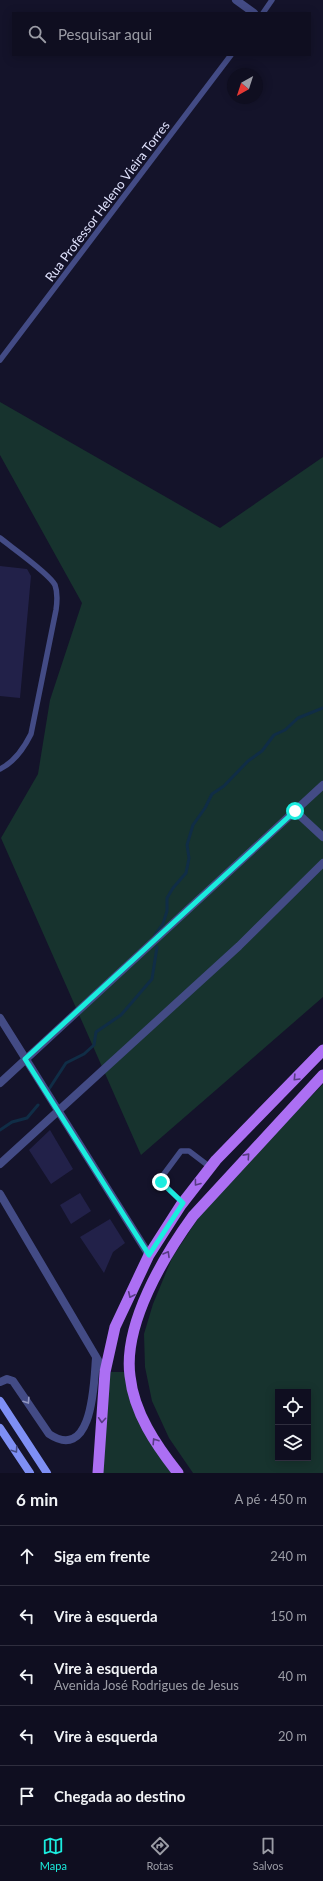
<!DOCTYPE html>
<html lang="pt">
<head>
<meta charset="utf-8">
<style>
	:root { --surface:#0f0e20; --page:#181729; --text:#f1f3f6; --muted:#9b9ca5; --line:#2f2e3e; --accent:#1becde }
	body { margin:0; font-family:Lato,sans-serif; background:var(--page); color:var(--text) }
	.controls { position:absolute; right:12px; bottom:12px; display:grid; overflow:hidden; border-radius:0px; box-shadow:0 2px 10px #0003 }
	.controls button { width:36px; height:36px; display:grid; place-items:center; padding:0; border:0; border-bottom:1px solid var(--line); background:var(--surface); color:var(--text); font:20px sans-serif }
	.compass { position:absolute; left:227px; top:68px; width:36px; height:36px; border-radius:50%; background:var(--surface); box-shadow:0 2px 10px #0003; rotate:219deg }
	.stop { position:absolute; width:12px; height:12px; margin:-9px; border:3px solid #1becde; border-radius:50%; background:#fff }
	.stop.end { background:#1becde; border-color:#fff; box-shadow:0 1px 4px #0008 }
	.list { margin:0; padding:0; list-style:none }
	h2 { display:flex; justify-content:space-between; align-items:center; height:52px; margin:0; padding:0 16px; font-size:17px }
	h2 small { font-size:13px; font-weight:400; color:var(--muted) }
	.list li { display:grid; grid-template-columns:26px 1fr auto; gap:12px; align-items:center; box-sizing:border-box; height:60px; padding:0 16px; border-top:1px solid var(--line) }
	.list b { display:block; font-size:15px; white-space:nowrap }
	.list p { margin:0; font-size:13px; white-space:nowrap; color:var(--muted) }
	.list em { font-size:13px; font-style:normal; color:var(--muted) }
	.icon { flex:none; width:22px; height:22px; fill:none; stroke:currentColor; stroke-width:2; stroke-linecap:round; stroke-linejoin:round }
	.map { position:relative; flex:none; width:323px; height:1473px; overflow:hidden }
	.search { position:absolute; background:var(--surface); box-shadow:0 2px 10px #0003; left:12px; right:12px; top:12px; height:44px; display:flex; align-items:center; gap:10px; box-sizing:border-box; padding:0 14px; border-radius:0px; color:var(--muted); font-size:15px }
	.sheet { height:352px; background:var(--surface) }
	nav { display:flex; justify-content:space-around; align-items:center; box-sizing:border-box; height:56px; border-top:1px solid var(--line); background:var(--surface); font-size:11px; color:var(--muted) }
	nav a { display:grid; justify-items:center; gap:2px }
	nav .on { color:var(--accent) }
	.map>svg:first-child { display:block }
	.green { fill:#17332e; fill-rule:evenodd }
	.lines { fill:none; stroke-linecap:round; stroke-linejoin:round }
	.stream { stroke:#102d46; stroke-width:3 }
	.building { fill:#222149 }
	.service { stroke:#434b85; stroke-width:5.5 }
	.minor { stroke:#434b85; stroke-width:8 }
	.secondary { stroke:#7e8ff4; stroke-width:8 }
	.primary { stroke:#ac6ff3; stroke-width:11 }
	.oneway { stroke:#583c84 }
	.oneway2 { stroke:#9196c0 }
	.oneway3 { stroke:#444b85 }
	.route { stroke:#1becde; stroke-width:5 }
	.labels { text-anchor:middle; stroke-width:3; stroke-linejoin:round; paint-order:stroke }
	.street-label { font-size:13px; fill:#dfe1fc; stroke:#14132a }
</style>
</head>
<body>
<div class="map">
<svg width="323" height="1473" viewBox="0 0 323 1473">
	<rect width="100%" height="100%" fill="#14132a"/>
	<path class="green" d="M0,402l220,126 103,-71v540l-182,158 -140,-317 37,-64 12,-74 32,-97 -82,-148z
		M323,1084v389h-130l-24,-35 -17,-37 -7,-34 -1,-33 9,-30 19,-46 27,-41 44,-50zM278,1392h30v66h-30z
		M105,1372h25l5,23 43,78h-81z"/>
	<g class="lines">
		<path class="stream" d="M155,935l8,-11 4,-13v-13l6,-10 13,-15 3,-15 -2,-13 6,-20 12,-17 7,-14 12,-8 24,-25 14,-10 12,-16 11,-5 13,-12 25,-10
			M49,1089l17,-26 18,-9 10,-9 2,-13 25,-17 31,-36 5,-32
			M0,1130l12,-8 15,-4 11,-13"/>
	</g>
	<path class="building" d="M0,566l27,3 4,7 -11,122 -20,-2z
		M50,1130l23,39 -22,15 -22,-34z
		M80,1193l11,18 -20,13 -11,-19z
		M110,1219l15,24 -12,9 -9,21 -24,-36z"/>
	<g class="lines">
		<path class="service" d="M263,13l9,-13
			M0,360l231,-305
			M0,538c11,9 50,36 55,47 3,8 2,18 1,25l-25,124c-7,14 -16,28 -31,35
			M183,1203l-22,-21v-4l20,-27h8l21,16"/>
		<path class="minor" d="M236,0l18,13
			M295,811l28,26
			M0,1018l149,237
			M0,1083l323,-298
			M0,1164l239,-218 84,-83
			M0,1194l105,178
			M0,1382l7,-3 6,2 36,53c44,29 45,-52 47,-76"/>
		<path class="secondary" d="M0,1401l47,72
			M0,1428l30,45"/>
		<path class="primary" d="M98,1473l7,-101 10,-45 34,-72 32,-50 35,-45 107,-110
			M178,1473c-22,-28 -44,-60 -48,-97 -7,-52 34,-120 63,-160l130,-141"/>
	</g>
	<defs><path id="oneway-chevron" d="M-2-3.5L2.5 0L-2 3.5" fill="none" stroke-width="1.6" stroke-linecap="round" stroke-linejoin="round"/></defs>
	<g class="oneway">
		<use href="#oneway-chevron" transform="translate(296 1078) rotate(134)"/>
		<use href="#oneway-chevron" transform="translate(247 1156) rotate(-48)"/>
		<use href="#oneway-chevron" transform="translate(197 1183) rotate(127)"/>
		<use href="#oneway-chevron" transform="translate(167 1254) rotate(-60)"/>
		<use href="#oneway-chevron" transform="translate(131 1295) rotate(115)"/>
		<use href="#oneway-chevron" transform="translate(102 1420) rotate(94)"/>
		<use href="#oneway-chevron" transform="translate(155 1441) rotate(-123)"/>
	</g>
	<use class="oneway2" href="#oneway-chevron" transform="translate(27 1401) rotate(57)"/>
	<use class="oneway3" href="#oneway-chevron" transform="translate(15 1450) rotate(56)"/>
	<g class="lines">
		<path class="route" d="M161,1182l22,21 -34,52 -124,-196 270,-248"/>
	</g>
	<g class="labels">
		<g class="street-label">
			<text transform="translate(107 201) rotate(-53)" y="5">Rua Professor Heleno Vieira Torres</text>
		</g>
	</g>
</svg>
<div class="controls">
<button><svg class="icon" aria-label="locate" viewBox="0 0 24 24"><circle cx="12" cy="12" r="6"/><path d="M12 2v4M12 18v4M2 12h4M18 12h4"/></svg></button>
<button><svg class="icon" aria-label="layers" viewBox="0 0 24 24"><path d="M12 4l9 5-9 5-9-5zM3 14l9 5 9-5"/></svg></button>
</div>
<svg class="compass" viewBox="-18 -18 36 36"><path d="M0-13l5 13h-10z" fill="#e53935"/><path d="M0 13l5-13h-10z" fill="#9b9ca5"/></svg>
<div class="stop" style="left:295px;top:811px"></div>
<div class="stop end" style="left:161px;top:1182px"></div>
<div class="search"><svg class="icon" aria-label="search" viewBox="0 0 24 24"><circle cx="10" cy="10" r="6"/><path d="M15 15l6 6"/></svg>Pesquisar aqui</div>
</div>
<section class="sheet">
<h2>6 min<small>A pé · 450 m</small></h2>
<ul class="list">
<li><svg class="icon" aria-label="ahead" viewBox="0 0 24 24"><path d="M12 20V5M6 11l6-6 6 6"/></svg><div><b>Siga em frente</b></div><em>240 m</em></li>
<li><svg class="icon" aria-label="left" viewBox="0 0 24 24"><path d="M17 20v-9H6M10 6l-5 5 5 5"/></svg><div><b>Vire à esquerda</b></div><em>150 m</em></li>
<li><svg class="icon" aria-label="left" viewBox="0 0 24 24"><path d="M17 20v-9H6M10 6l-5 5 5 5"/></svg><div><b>Vire à esquerda</b><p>Avenida José Rodrigues de Jesus</p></div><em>40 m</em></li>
<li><svg class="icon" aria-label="left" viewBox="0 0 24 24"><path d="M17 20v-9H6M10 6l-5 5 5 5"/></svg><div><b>Vire à esquerda</b></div><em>20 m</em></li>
<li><svg class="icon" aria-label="arrive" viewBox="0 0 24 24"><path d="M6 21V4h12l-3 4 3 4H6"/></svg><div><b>Chegada ao destino</b></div></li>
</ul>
</section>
<nav>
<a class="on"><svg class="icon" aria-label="map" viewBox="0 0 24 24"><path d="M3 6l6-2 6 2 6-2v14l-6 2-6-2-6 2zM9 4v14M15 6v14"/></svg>Mapa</a>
<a><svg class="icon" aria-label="directions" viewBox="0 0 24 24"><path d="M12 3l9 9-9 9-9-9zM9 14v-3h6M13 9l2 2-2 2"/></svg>Rotas</a>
<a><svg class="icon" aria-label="saved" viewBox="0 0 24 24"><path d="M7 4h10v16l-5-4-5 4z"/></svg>Salvos</a>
</nav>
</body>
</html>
